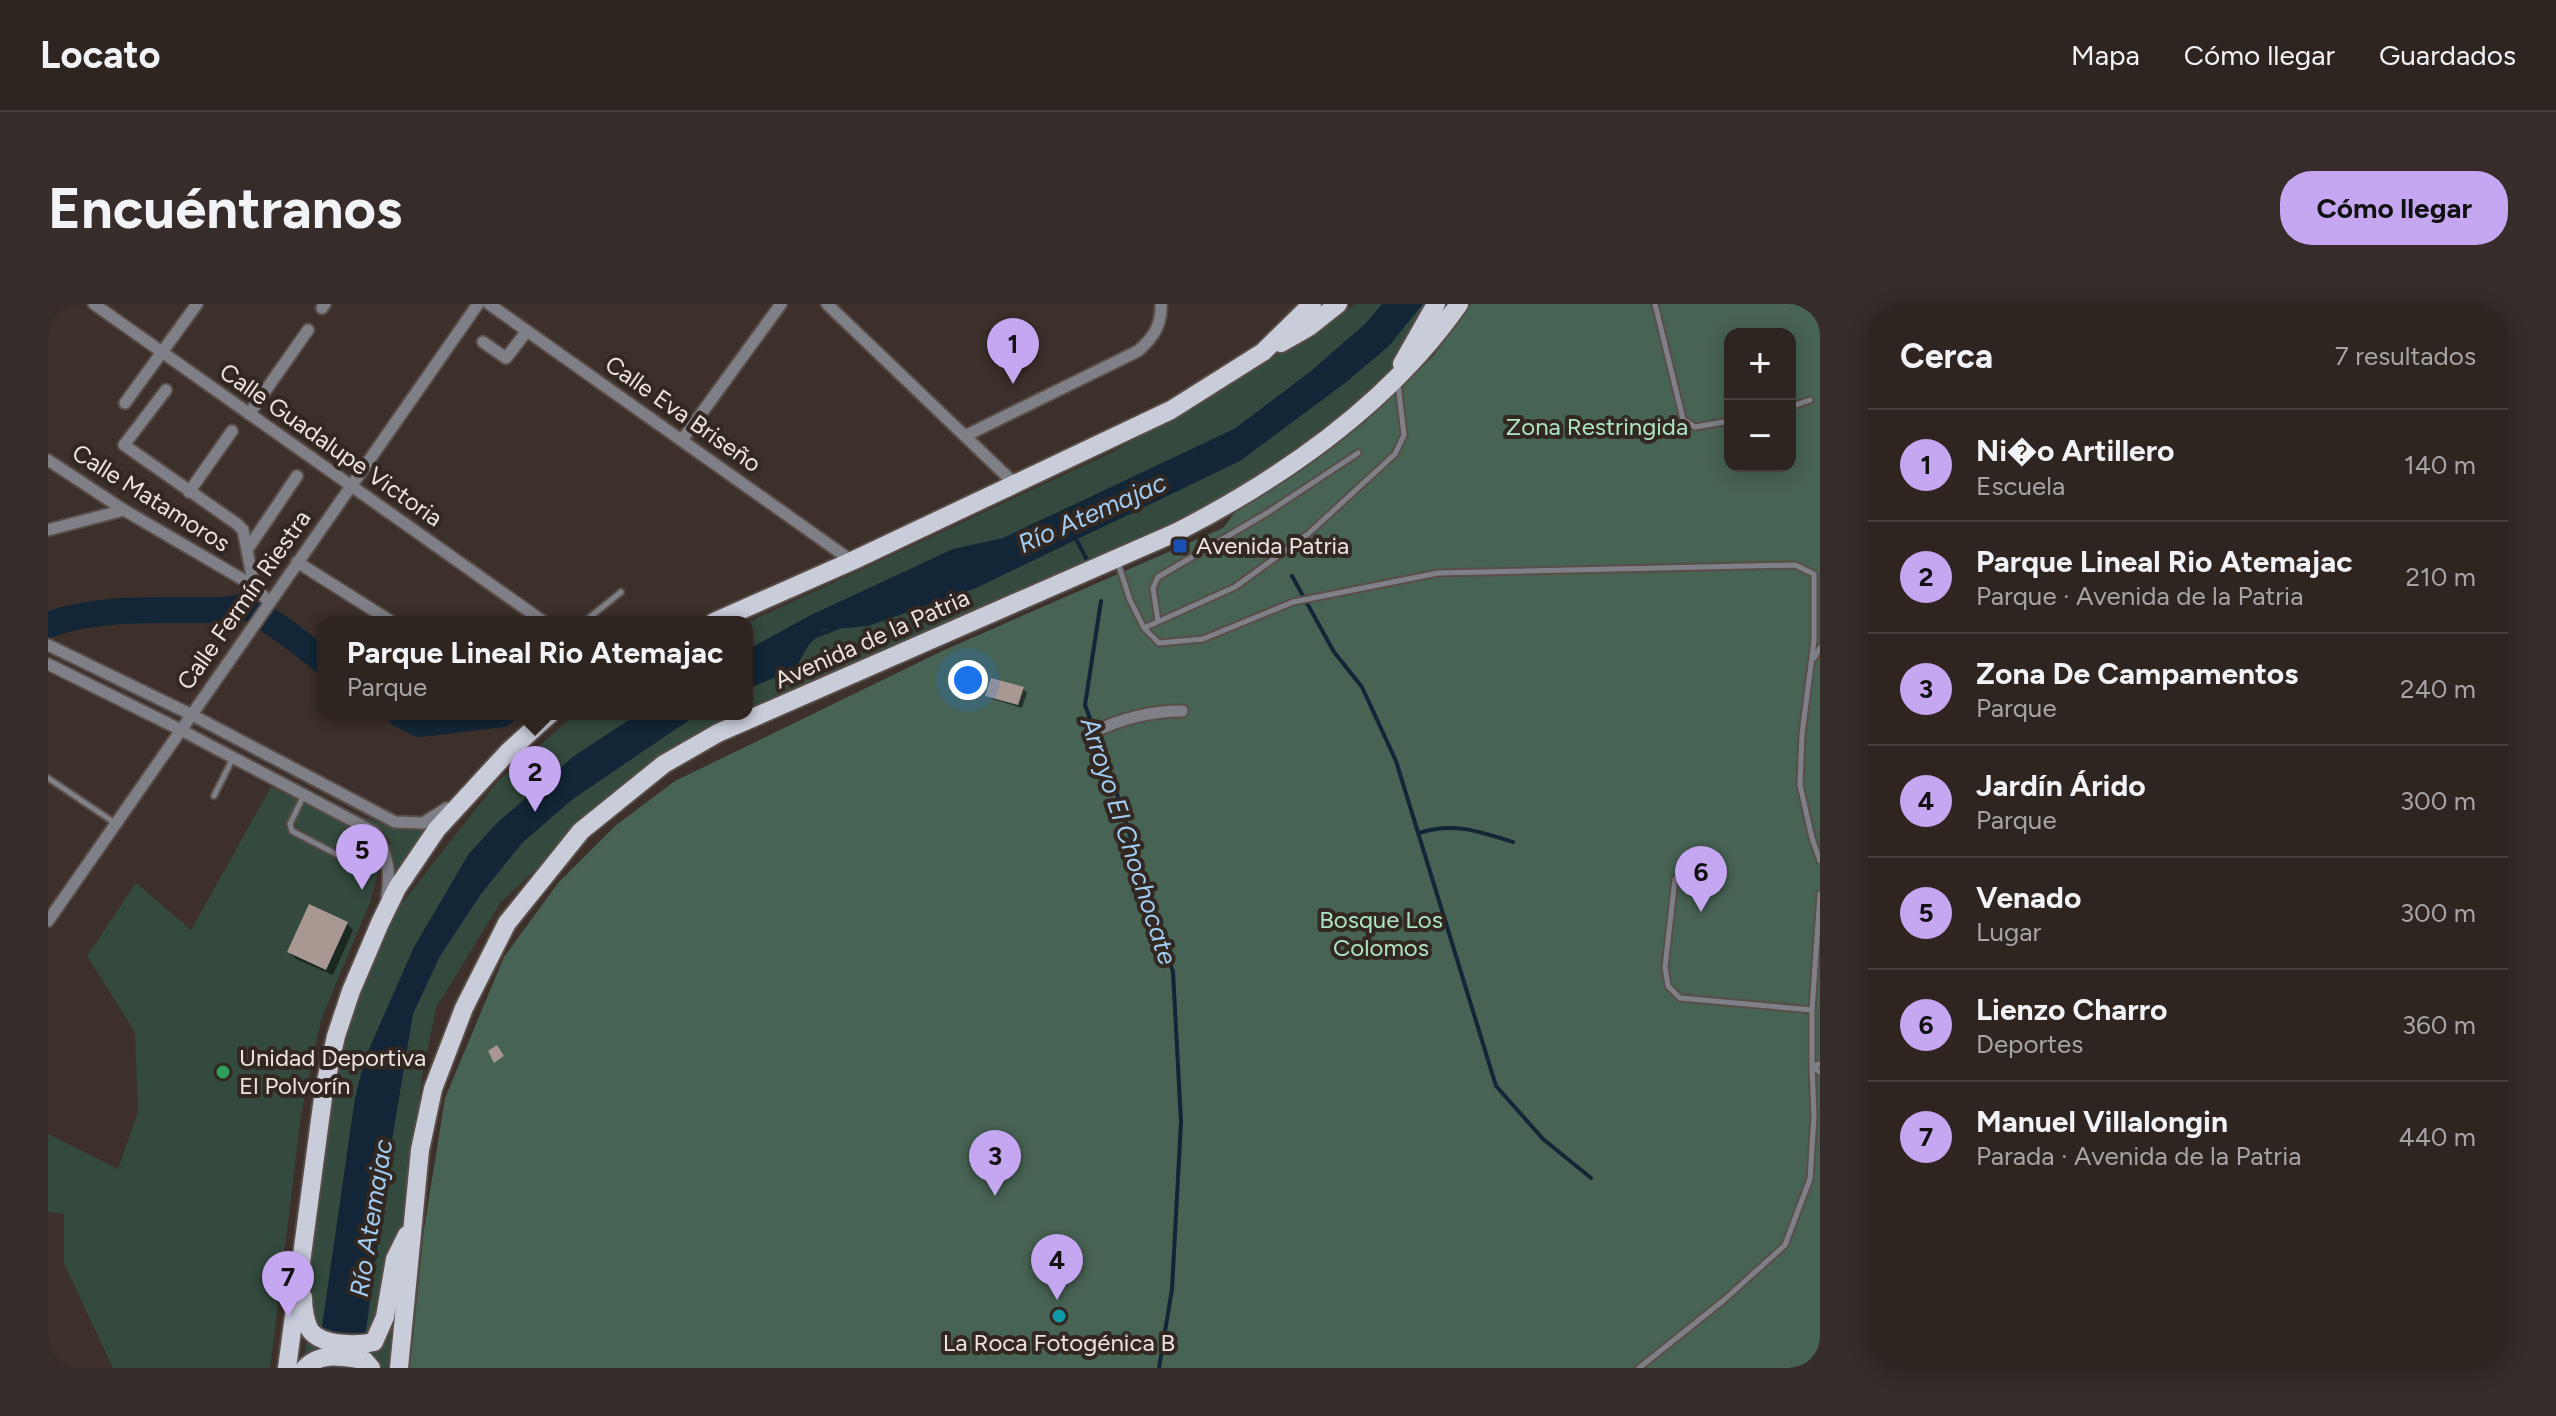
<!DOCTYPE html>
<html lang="es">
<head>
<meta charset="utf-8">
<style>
	:root { --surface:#2e2420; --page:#362c29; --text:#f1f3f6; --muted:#a7a4a5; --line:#49413e; --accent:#c5a6f0 }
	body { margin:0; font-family:Figtree,sans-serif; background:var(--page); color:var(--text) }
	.controls { position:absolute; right:24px; top:24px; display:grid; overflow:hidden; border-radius:16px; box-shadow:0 4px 20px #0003 }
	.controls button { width:72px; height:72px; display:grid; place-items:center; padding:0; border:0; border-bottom:2px solid var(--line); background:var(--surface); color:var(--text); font:40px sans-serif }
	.you { position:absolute; left:920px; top:376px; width:28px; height:28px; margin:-20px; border:6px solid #fff; border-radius:50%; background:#1a73e8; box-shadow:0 0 0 12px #1a73e833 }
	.badge { display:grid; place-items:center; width:52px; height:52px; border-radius:50%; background:var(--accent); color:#111; font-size:26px; font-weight:700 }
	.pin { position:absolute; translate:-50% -66px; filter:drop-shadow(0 2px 4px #0008) }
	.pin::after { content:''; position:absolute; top:42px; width:28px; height:24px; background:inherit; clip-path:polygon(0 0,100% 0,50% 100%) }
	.popup { position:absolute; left:269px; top:312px; width:436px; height:104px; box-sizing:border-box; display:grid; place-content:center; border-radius:16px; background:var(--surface); filter:drop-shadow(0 2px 6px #0005); font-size:26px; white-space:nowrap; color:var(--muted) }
	.popup b { font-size:30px; color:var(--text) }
	.popup::after { content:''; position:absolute; left:50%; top:100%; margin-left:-16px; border:16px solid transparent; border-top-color:var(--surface) }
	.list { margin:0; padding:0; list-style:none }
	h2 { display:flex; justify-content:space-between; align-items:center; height:104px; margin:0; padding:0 32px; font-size:34px }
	h2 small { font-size:26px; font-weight:400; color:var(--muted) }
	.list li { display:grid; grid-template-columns:52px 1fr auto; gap:24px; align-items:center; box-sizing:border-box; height:112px; padding:0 32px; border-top:2px solid var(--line) }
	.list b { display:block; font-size:30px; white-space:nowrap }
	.list p { margin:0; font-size:26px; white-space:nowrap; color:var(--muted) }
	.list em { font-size:26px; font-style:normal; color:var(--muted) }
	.map { position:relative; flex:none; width:1772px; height:1064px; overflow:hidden; border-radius:32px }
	header { display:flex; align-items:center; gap:48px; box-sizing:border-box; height:112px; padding:0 40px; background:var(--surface); border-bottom:2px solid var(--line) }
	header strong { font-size:38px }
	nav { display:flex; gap:44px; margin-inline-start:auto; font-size:28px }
	.intro { display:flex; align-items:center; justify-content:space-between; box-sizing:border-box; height:192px; padding:0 48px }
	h1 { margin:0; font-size:56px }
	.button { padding:20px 36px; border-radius:32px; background:var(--accent); color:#111; font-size:28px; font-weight:700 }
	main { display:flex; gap:48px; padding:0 48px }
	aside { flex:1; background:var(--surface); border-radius:32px; box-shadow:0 4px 20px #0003 }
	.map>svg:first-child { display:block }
	.green { fill:#344a3e }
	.forest { fill:#476354; fill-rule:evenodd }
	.water { fill:#122637 }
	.shadow { fill:#0007 }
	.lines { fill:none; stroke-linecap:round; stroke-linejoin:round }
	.stream { stroke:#122637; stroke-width:4 }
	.river { stroke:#122637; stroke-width:26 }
	.building { fill:#a89891 }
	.lane-casing { stroke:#594d48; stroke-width:9 }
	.street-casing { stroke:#594d48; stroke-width:15 }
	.primary-casing { stroke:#594d48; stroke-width:22 }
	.lane { stroke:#7f8087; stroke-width:5 }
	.street { stroke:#7f8087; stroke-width:11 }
	.primary { stroke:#c9cdda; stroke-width:18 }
	.transit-dot { fill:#1a4fb4; stroke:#332721; stroke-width:3 }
	.leisure-dot { fill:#2e9e5b; stroke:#332721; stroke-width:3 }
	.culture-dot { fill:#0f9aa8; stroke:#332721; stroke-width:3 }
	.labels { text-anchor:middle; stroke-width:8; stroke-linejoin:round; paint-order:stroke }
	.street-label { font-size:24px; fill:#ece4e0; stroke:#332721 }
	.park-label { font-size:24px; fill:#ade5c7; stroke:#332721 }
	.poi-label { font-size:24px; fill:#ece4e0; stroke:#332721; text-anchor:start }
	.water-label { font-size:26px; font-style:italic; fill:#a1ccf3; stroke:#332721 }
</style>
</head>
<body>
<header>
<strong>Locato</strong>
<nav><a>Mapa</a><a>Cómo llegar</a><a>Guardados</a></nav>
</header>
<div class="intro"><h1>Encuéntranos</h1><a class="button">Cómo llegar</a></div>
<main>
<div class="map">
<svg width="1772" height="1064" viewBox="0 0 1772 1064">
	<rect width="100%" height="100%" fill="#3d302b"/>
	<path class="green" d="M1308,0h91l-62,78 -97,78 -79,49 -585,278 -124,116 -64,105 -14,69 -20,167 -10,124h-90l4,-20 3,-93 11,-97 21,-118 24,-62 27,-62 105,-134 79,-68h171v-91l364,-170 176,-104z
		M223,483l100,49 10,24 -11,42 -49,118 -20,95 -31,253h-157l-49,-105v-49l-16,-2v-78l70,35 20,-57 -3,-80 -48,-76 49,-73 55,47z
		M315,513c25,7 34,18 63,11l-30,42 -7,-31z"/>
	<path class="forest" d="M1423,0h349v1064h-1410l14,-139 21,-131 59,-141 54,-74 57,-57 60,-45 267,-130 281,-123 14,-18 55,-35 72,-52 70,-68zM1682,30h60v132h-60z"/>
	<path class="water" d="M1334,0h41l-34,42 -44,37 -105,78 -264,127 -108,38 -45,4 -15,16 -13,23 -48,20v-39l64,-35 142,-66 50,-11 231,-109 77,-58 55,-48z
		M590,410h60l-125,85 -51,44 -41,51 -41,62 -27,58 -24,144 -28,210h-45l39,-270 10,-40 49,-111 54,-92 29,-32 77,-67z"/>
	<path class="shadow" d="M927,376l4,4 -1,11 -20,-5 -4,-4z
		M975,385l4,4 -5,15 -30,-9 -5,-4z
		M298,619l7,7 -20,45 -37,-16 -7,-7z"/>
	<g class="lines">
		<path class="stream" d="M1027,233l12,23
			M1244,272l42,76 28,35 34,74 100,325 47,53 48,39
			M1053,297l-16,104 27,73 61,194 8,150 -9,167 -13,79
			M768,332l21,-8
			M1371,529c35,-11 59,-2 94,9"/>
		<path class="river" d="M0,321c52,-20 119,-14 174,-15 7,0 17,-3 24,-2 13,2 65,43 77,53
			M352,410l20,10 82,-10"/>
	</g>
	<path class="building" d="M905,368l23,6 -2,14 -22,-5z
		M943,374l33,9 -6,18 -33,-9z
		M261,600l39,18 -22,48 -39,-18z
		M449,741l7,11 -10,7 -6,-12z"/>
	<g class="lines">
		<g class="lane-casing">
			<path id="lane" d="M1607,0l28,115 12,8 35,-6
				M1742,103l20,-7
				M1070,259l12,37 14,28 91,-41 73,-53 87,-80 9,-19 -6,-51
				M1110,317l-5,-33 5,-11 109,-64 91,-60
				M536,318l37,-30
				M1096,324l15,15 44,-4 90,-37 145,-29 357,-8 19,9v67l-12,93 -2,51 12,53 8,23
				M1766,354l6,-10
				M0,474l67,45
				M256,491l-14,29 2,7 73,38
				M166,492l19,-38
				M1627,575l-10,88 3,19 12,12 132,12
				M1772,590l-8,116v56l8,6
				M1591,1064l85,-68 61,-55 25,-66 4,-63 -2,-50 8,-2"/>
		</g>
		<g class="street-casing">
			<path id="street" d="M46,0l450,318
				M441,0l363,257
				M779,0l188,180
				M274,4l3,-4
				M435,38l23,16 21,-27
				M118,86l-42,55 113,79 6,6 11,56
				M77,99l72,-99
				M201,110l59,-84
				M917,132l173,-85c15,-13 24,-26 23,-47
				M634,136l99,-136
				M0,156l76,50 130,76 15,16
				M141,188l43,-61
				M0,226l76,-20
				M199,246l50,-74
				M249,258l95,60
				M0,341l144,70 203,107 28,1 24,-15
				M0,360l133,66 193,102c14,20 17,41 13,65
				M1042,430c29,-15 60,-23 92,-23
				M0,617l430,-617"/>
		</g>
		<g class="primary-casing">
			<path id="primary" d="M1233,39l28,-16 29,-23
				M1354,60l34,-60
				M666,318l138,-61 319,-151 92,-58 49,-48
				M255,993c0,10 2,25 7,33 11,16 47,16 64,12l11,-25 10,-58 12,-24
				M239,1064l37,-278 12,-54 15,-45 29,-68 17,-35 40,-59 71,-77 42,-38
				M257,1064c16,-17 38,-11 59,-8l7,8
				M351,1064l21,-218 13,-61 31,-81 43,-85 74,-92 83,-67 54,-31 459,-201c107,-55 212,-128 282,-228"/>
		</g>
		<use href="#lane" class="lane"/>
		<use href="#street" class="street"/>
		<use href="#primary" class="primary"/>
	</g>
	<rect class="transit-dot" x="1124" y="234" width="16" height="16" rx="4"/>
	<circle class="leisure-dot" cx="175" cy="768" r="8"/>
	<circle class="culture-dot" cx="1011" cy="1012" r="8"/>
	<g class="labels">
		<g class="street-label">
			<text transform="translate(635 110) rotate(35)" y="8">Calle Eva Briseño</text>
			<text transform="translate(283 141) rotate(35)" y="8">Calle Guadalupe Victoria</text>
			<text transform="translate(103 194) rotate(32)" y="8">Calle Matamoros</text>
			<text transform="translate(196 296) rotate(-55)" y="8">Calle Fermín Riestra</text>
			<text transform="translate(824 335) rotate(-24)" y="8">Avenida de la Patria</text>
		</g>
		<g class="park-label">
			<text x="1549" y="131">Zona Restringida</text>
			<text x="1333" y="624">Bosque Los<tspan x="1333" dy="28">Colomos</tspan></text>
		</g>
		<g class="poi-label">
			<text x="1148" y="250">Avenida Patria</text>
			<text x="191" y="762">Unidad Deportiva<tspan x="191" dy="28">El Polvorín</tspan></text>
			<text x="1011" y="1047" text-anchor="middle">La Roca Fotogénica B</text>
		</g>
		<g class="water-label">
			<text transform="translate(1044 209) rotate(-24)" y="9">Río Atemajac</text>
			<text transform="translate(1081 537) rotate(72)" y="9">Arroyo El Chochocate</text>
			<text transform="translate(323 914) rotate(-81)" y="9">Río Atemajac</text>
		</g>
	</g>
</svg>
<div class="controls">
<button>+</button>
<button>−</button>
</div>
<div class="you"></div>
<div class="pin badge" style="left:965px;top:80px">1</div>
<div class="pin badge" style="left:487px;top:508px">2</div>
<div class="popup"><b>Parque Lineal Rio Atemajac</b>Parque</div>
<div class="pin badge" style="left:947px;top:892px">3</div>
<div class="pin badge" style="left:1009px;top:996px">4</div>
<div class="pin badge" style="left:314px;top:586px">5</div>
<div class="pin badge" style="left:1653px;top:608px">6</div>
<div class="pin badge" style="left:240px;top:1013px">7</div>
</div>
<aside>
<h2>Cerca<small>7 resultados</small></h2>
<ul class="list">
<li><span class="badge">1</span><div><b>Ni�o Artillero</b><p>Escuela</p></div><em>140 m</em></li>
<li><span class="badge">2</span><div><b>Parque Lineal Rio Atemajac</b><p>Parque · Avenida de la Patria</p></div><em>210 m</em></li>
<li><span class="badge">3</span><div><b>Zona De Campamentos</b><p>Parque</p></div><em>240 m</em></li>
<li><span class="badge">4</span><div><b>Jardín Árido</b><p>Parque</p></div><em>300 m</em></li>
<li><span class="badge">5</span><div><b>Venado</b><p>Lugar</p></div><em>300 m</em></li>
<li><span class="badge">6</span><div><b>Lienzo Charro</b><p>Deportes</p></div><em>360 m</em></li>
<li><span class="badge">7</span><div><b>Manuel Villalongin</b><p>Parada · Avenida de la Patria</p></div><em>440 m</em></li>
</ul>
</aside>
</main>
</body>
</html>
